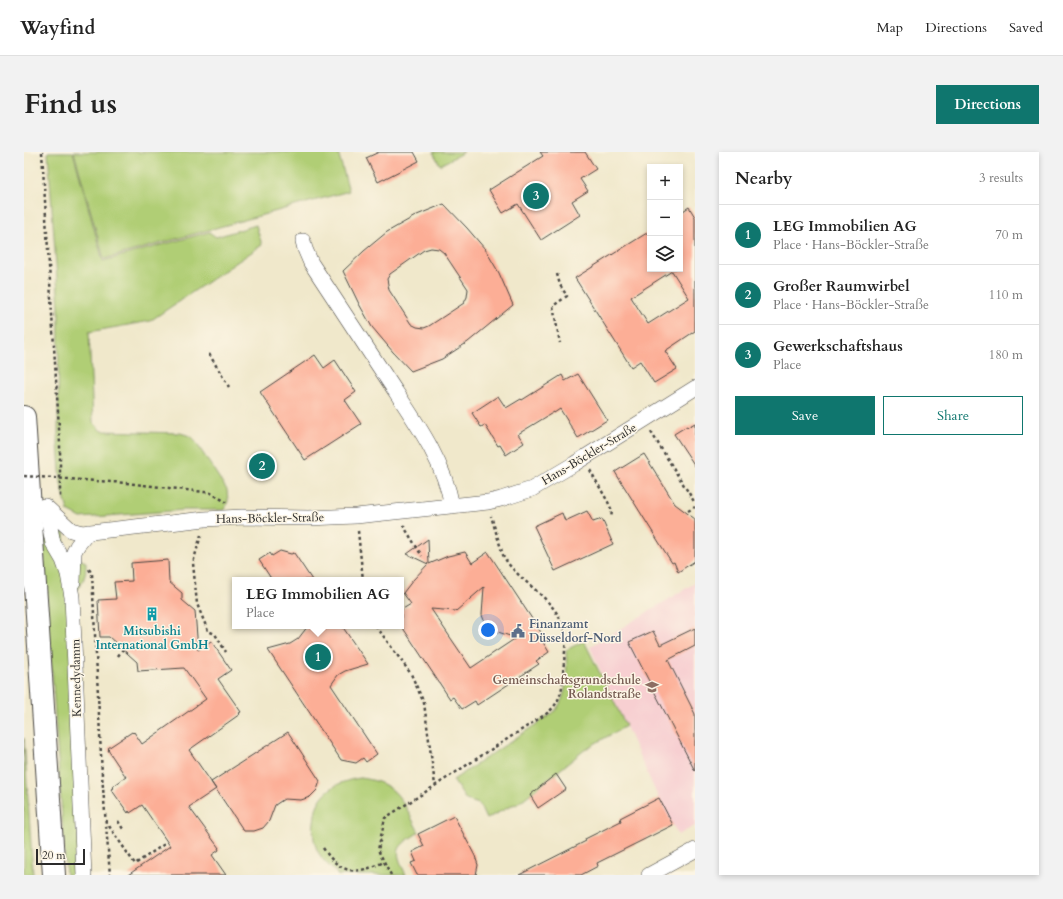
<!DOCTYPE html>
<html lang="en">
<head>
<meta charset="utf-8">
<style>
	:root { --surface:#fff; --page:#f2f2f2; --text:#222; --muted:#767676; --line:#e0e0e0; --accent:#0f766e }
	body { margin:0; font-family:Cardo,serif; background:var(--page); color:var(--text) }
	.controls { position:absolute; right:12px; top:12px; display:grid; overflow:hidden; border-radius:0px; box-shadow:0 2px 6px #0003 }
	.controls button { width:36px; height:36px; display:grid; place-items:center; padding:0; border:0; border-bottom:1px solid var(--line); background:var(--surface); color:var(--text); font:20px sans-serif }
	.scale { position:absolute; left:12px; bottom:10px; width:49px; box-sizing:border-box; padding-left:4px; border:2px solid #2b2b2b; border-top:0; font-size:11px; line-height:14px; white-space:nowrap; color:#2b2b2b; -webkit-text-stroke:3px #fcf5e5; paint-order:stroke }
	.you { position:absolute; left:464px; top:478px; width:14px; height:14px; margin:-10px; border:3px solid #fff; border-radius:50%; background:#1a73e8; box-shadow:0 0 0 6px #1a73e833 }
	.badge { display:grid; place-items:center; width:26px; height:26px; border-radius:50%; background:var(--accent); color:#fff; font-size:13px; font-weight:700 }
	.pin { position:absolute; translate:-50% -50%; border:2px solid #fff; box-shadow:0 1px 4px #0006 }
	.popup { position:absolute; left:208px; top:425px; width:172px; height:52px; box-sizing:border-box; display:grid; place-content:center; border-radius:0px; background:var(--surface); filter:drop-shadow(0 1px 3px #0005); font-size:13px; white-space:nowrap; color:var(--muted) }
	.popup b { font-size:15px; color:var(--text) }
	.popup::after { content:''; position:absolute; left:50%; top:100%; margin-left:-8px; border:8px solid transparent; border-top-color:var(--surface) }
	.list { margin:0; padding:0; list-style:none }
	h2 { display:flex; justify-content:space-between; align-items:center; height:52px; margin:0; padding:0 16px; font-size:17px }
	h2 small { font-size:13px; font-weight:400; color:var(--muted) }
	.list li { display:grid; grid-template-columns:26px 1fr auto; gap:12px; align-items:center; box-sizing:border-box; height:60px; padding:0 16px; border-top:1px solid var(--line) }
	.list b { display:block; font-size:15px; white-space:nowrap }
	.list p { margin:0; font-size:13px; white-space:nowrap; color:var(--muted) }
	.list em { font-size:13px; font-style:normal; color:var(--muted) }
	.actions { display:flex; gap:8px; padding:12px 16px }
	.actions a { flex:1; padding:9px 0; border:1px solid var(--accent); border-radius:0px; text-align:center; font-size:14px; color:var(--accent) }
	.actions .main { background:var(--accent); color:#fff }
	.icon { flex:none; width:22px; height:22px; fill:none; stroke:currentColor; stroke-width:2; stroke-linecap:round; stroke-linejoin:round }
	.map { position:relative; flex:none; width:671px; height:723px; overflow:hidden; border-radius:0px }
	header { display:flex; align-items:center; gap:24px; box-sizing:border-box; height:56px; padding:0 20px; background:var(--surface); border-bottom:1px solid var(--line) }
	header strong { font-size:19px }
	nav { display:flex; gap:22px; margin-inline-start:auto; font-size:14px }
	.intro { display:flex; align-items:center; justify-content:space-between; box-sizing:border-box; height:96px; padding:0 24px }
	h1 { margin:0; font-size:28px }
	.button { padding:10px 18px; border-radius:0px; background:var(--accent); color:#fff; font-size:14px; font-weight:700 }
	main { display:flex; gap:24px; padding:0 24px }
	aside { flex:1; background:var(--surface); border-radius:0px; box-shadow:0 2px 6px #0003 }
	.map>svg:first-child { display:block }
	.built { fill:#f7cfd1 }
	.green { fill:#b0ce75; stroke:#6e7c50 }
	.building { fill:#fcae96; fill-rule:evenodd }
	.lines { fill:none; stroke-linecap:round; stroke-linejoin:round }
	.street-casing { stroke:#494743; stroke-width:16 }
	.highway-casing { stroke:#494743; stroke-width:24 }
	.path { stroke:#494743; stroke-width:2.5; stroke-dasharray:3 3; stroke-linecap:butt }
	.street { stroke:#fff; stroke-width:15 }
	.highway { stroke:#fff; stroke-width:22 }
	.path-bridge { stroke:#494743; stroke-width:2.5; stroke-dasharray:3 3; stroke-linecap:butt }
	.labels { text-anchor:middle; stroke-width:3; stroke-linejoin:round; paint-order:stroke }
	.street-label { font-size:12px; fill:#2b2b2b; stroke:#fcf5e5 }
	.service-label { font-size:12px; font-weight:bold; fill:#4e5e75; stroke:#fcf5e5; text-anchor:start }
	.culture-label { font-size:12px; font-weight:bold; fill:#0d838f; stroke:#fcf5e5 }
	.education-label { font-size:12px; font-weight:bold; fill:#785e54; stroke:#fcf5e5; text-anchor:end }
</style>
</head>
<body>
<header>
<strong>Wayfind</strong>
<nav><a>Map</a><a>Directions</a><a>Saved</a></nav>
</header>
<div class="intro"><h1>Find us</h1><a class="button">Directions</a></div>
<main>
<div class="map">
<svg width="671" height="723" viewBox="0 0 671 723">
	<rect width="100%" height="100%" fill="#fcf5e5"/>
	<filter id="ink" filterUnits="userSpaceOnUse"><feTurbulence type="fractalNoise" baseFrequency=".025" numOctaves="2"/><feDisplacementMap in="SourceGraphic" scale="8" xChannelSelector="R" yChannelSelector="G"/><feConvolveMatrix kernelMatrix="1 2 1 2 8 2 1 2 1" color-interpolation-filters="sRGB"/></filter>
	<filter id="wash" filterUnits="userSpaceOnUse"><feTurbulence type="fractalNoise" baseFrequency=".012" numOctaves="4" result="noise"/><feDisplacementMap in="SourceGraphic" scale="16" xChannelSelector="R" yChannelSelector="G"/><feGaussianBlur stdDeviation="0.9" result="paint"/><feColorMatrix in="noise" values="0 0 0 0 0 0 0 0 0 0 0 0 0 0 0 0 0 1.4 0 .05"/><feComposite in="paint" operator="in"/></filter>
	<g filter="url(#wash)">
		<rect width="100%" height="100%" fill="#f0e8cb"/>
		<path class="built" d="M671,431v243l-17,9 -20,-38 -68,-150z"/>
		<path class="green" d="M24,0h25l30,109 106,-29 7,5 40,-12 6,20 -112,76 -61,11 4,90 8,9 79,2 7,2 6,3 34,52 1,11 -4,9h-40l-103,8 -13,-7 -7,-27 -3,-41 1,-136z
			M50,0h264l11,39 -245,68z
			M409,0h31l-24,13z
			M21,373l19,4v19l7,8 15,6c1,18 -6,24 -17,36l12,277h-15l-23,-335z
			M560,489l42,85 -39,22 -71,57 -1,-1 -29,15 -7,-15 -13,-4 -13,-20 100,-67c16,-16 14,-42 13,-63z
			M0,586l9,137h-9z
			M337,626c38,5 41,24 58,54 -23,16 -26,16 -13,43h-69v-2c-18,-14 -26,-28 -23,-51 1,-6 1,-13 4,-18 8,-17 26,-24 43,-26z"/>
		<g id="blocks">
			<path class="building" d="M355,0h35l5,9 -41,21 -12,-24z
				M516,0h45l11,17 -16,10 8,12 -16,10 8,14 -39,25 -23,-36 -15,9 -14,-23 54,-34z
				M420,52l23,24 18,21 14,24 14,32 -45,37 -26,17 -31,12 -18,-19 -21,-25 -13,-23 -16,-33 21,-20 23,-19 30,-17zM407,96l8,1 5,4 24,36 -1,8 -3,6 -35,23 -5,2 -7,-1 -6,-3 -22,-34 -2,-11 3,-5 34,-24z
				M665,55l6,10v114l-30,20 12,18 -23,14 -14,-22 -9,6 -56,-89 75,-47v38h30v-56zM648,119l17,27 -41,26 -17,-27z
				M291,203l9,13 11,-8 21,32 -11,8 16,24 -56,36 -45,-68z
				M554,222l29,46 -29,18 -18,-29 -6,4v-1l-36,22 6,9 -18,12 -6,-10 -2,1 -13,-21 -4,2 -9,-14 26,-17 8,12 15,-9 1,1 40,-25 3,6z
				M671,271v43l-21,-32 13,-8 1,1z
				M620,302l31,50 20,15v42l-17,11 -4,-10 -2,1 -57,-91z
				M563,359l6,11 9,-3 11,25 -58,27 -21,-45 28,-13 3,8z
				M404,387l1,25 19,-8 17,-4 7,11 16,-11 56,85 -3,2 8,13 -13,9 3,3 -62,41 -2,-4 -13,8 -9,-12 -3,2 -49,-74v-15l10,-6 -8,-11 10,-13 15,-16 -21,-10zM460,435l-2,28 3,8 7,7 24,8 -45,30 -40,-59 25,2z
				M256,399l11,3 3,-1 18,27h-40l-13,-20 11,-7 2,3z
				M144,408l1,22 13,11v7l13,11 3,39 13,-9 20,29 -13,9 23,33 -2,1 1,1 -51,36 27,39 -27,18 30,41h-1l1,2 -7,5 14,20h-98l42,-29 -28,-41 -12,8 -1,-2 -1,2 -17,-24 2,-1 -1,-1 14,-10 -18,-27 1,-1 -1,-1 24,-16 1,1 1,-1 8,12 64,-45 -22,-31 -46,3 -1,-9 -28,-25h-9l-2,-37 18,-1 -2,-17 18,-1 -1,-18z
				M284,474h34l26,38 -23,7 -7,4 -7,10 46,69 -11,8 -3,-4 -7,5 -15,-3 -73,-110 22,-6 8,-5z
				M671,476v18l-27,14 27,54v57l-66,-129 24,-11 7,14z
				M264,580l32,49 -3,9 -7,7 -9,3 -17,-1 -9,6 -6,16 -6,7 -9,3h-10l-33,-49z
				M532,622l10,15 -28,19 -8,-13z
				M635,646l14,27 -76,38 1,3 -17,9h-62l67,-34 -1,-2 36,-18 -1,-3z
				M430,664l21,40 3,9 -2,10h-59l-6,-12 5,-2 -4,-9 12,-6 -6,-12z"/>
		</g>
	</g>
	<g filter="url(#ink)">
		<use href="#blocks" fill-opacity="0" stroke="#494743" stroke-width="1"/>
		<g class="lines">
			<g class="street-casing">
				<path id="street" d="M279,89l2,8 6,14c26,39 51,78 77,117 25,38 56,80 64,126
					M20,354l4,11 5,26 10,17 5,14 4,23 12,278
					M21,354l26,24 11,3 123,-14 37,-2 67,1 47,-2 132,-14 13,-3 31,-10 42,-25 121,-76
					M49,430l1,-30 3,-6 11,-14
					M625,723l46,-25"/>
			</g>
			<g class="highway-casing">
				<path id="highway" d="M0,265l30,458"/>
			</g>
			<path class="path" d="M18,0l18,292v54
				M533,122l3,11 7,11 -14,10 7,37
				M185,202l20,33
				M627,280l44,71
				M566,318l18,32 4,9 -1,7
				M102,331l78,9 7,1 15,9
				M664,359l7,-4
				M379,373l19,31
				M334,379l5,49
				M177,383l-8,28 4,41 11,27 7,3 11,18
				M65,417l3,5 10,201 8,100
				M352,474l35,48 13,29 11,82
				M94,504l5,-7
				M94,669l5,8
				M85,674l26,38 28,-19 -1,-2
				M299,696c18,27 33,27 61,14
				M367,723l-13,-25 7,-32 161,-104c14,-10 17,-25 17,-41 1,-14 4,-30 1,-43 -7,-30 -40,-45 -57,-68l-4,-7 -12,-39"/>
			<use href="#street" class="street"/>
			<use href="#highway" class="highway"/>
			<path class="path-bridge" d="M0,324l102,7"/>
		</g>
	</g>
	<defs>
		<g id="building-bare" transform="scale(1.08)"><path d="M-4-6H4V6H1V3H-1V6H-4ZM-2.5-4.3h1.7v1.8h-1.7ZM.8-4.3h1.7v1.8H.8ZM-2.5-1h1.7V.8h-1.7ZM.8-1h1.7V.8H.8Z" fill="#0f9aa8" stroke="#fcf5e5" stroke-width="2.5" paint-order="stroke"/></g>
		<g id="civic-bare" transform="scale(1.08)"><path d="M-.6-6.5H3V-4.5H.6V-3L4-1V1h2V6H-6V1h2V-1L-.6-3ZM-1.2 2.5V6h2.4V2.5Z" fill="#5c6f8a" stroke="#fcf5e5" stroke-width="2.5" paint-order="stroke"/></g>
		<g id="school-bare" transform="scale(1.08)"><path d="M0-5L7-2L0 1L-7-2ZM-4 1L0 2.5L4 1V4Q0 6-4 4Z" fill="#8d6e63" stroke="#fcf5e5" stroke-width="2.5" paint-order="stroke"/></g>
	</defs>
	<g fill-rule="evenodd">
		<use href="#building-bare" x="128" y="462"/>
		<use href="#civic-bare" x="494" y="479"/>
		<use href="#school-bare" x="628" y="535"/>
	</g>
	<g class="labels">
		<g class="street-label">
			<text transform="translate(565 302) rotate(-31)" y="4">Hans-Böckler-Straße</text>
			<text transform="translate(246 366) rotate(-1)" y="4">Hans-Böckler-Straße</text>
			<text transform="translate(52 526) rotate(-91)" y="4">Kennedydamm</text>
		</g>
		<g class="service-label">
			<text x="505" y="476">Finanzamt<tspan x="505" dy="14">Düsseldorf-Nord</tspan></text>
		</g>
		<g class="culture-label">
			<text x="128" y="483">Mitsubishi<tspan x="128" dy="14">International GmbH</tspan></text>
		</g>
		<g class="education-label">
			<text x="617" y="532">Gemeinschaftsgrundschule<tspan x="617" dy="14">Rolandstraße</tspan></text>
		</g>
	</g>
</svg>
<div class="controls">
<button>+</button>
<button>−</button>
<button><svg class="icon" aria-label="layers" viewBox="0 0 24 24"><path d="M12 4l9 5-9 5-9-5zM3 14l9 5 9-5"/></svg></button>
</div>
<div class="scale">20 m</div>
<div class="you"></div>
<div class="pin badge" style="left:294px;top:505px">1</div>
<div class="popup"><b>LEG Immobilien AG</b>Place</div>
<div class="pin badge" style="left:238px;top:314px">2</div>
<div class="pin badge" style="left:512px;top:44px">3</div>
</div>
<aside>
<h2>Nearby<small>3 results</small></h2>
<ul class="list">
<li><span class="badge">1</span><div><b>LEG Immobilien AG</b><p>Place · Hans-Böckler-Straße</p></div><em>70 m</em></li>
<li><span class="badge">2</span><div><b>Großer Raumwirbel</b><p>Place · Hans-Böckler-Straße</p></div><em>110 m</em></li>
<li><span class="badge">3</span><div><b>Gewerkschaftshaus</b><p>Place</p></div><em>180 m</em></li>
</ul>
<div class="actions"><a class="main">Save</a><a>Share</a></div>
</aside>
</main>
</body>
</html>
